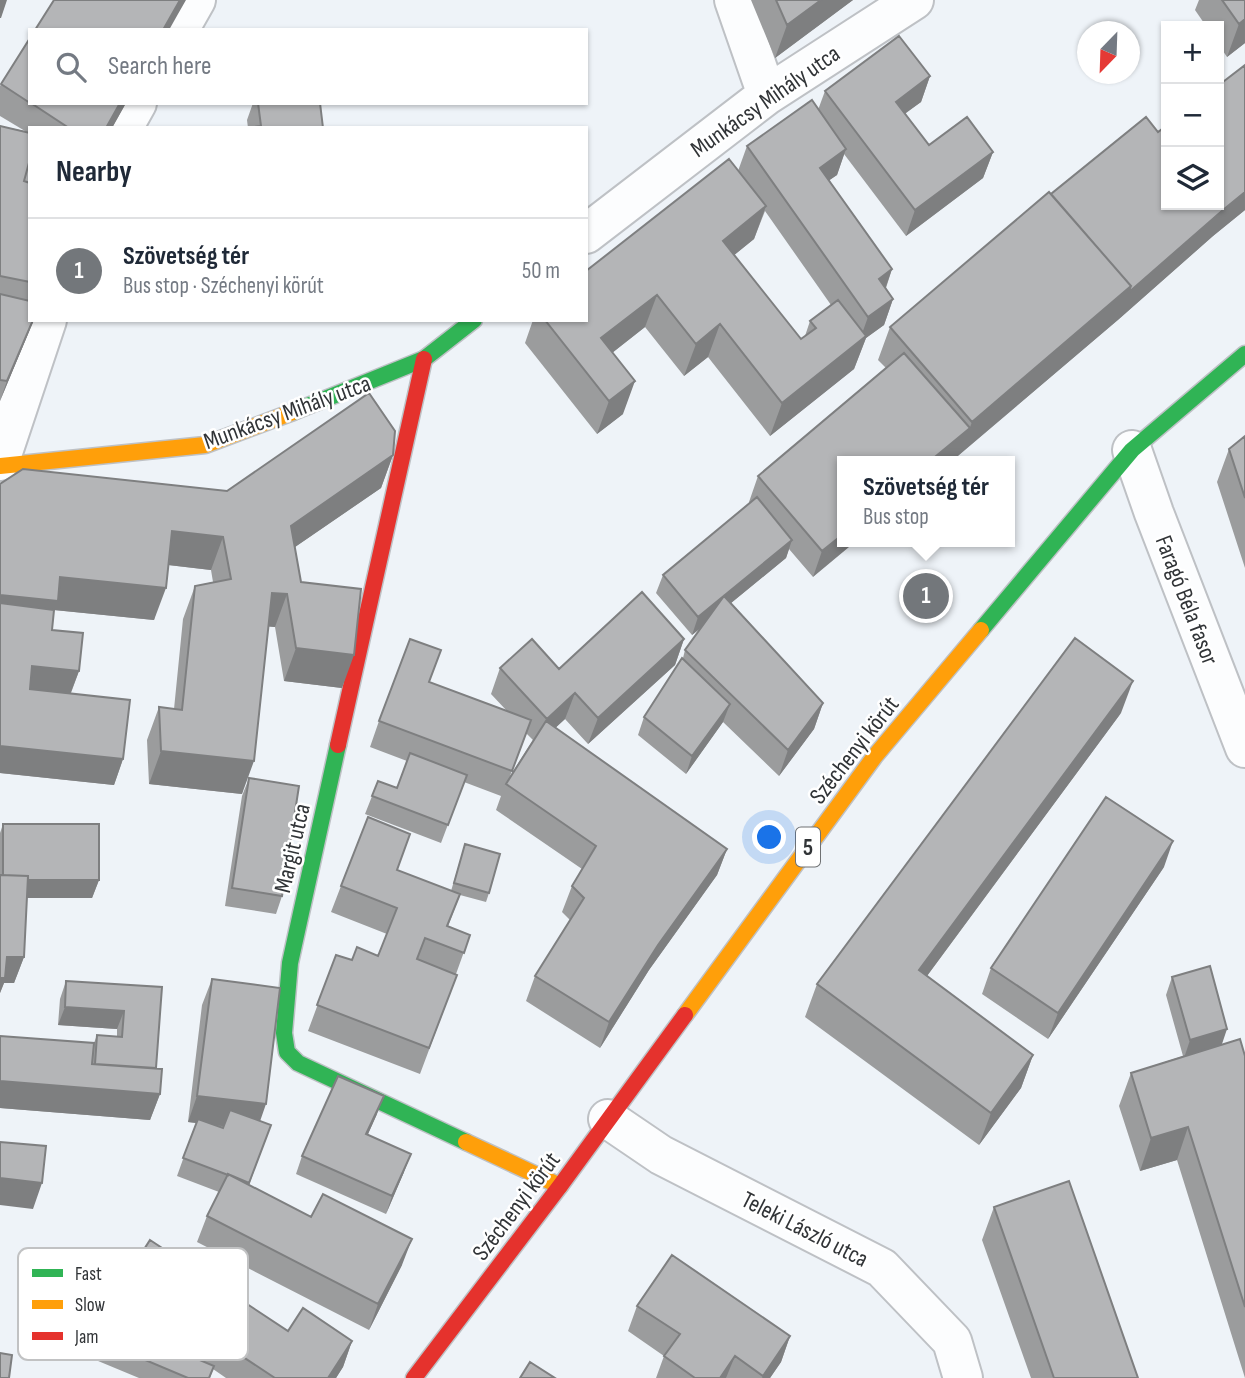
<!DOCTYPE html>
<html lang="en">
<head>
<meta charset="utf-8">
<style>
	:root { --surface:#fff; --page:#f2f2f3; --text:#1f2937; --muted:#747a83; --line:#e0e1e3; --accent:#73777b }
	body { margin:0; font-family:"Sofia Sans Condensed",sans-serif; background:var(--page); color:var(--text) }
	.controls { position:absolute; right:21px; top:21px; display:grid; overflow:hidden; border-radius:0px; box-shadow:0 2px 5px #0004 }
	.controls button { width:63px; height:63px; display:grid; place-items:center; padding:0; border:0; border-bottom:2px solid var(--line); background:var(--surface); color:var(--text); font:35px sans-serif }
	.compass { position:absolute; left:1077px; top:21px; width:63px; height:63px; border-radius:50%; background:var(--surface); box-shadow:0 2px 5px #0004; rotate:203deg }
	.you { position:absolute; left:770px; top:838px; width:24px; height:24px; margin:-18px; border:5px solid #fff; border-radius:50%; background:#1a73e8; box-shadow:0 0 0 10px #1a73e833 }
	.badge { display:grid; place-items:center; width:46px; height:46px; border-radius:50%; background:var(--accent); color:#fff; font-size:23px; font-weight:700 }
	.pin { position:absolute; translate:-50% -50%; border:4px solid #fff; box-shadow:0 2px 7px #0006 }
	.popup { position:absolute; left:837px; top:456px; width:178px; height:91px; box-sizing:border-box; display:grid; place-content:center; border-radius:0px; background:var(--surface); filter:drop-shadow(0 2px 5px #0005); font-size:23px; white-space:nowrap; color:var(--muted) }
	.popup b { font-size:26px; color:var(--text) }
	.popup::after { content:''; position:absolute; left:50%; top:100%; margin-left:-14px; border:14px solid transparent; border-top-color:var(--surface) }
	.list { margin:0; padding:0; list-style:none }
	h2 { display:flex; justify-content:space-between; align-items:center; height:91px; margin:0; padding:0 28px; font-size:30px }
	h2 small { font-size:23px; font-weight:400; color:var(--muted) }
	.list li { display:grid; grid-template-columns:46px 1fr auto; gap:21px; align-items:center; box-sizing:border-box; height:105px; padding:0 28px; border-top:2px solid var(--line) }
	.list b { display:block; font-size:26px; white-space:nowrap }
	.list p { margin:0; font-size:23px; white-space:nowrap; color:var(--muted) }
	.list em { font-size:23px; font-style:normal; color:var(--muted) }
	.icon { flex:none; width:38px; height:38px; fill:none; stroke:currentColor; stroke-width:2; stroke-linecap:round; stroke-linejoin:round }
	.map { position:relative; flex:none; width:1245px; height:1378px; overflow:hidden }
	.search { position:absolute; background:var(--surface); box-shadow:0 2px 5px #0004; left:28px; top:28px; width:560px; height:77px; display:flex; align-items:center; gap:18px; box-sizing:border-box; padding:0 24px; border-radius:0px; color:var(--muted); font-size:26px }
	.panel { position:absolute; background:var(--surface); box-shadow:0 2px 5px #0004; left:28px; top:126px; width:560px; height:196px; border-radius:0px }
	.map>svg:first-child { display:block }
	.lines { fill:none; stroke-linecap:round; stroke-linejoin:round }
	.street-casing { stroke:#bec1c5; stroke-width:42 }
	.fast-casing { stroke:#bec1c5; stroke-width:19 }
	.slow-casing { stroke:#bec1c5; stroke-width:19 }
	.jam-casing { stroke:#bec1c5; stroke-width:19 }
	.street { stroke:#fcfdfe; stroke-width:38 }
	.fast { stroke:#30b455; stroke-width:16 }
	.slow { stroke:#ff9f0a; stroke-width:16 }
	.jam { stroke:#e5322d; stroke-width:16 }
	.wall { fill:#9b9c9d; fill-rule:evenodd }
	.shaded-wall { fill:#7e7f80 }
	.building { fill:#b4b5b7; stroke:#7e7f80; stroke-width:2 }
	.labels { text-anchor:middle; stroke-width:5; stroke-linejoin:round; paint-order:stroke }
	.shield { fill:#fff; stroke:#6f7173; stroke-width:2 }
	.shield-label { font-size:23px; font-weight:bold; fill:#313437 }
	.street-label { font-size:24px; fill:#313437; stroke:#fff }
	.key { fill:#fff; stroke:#c1c2c3; stroke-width:2 }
	.key-label { font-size:19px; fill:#313437 }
</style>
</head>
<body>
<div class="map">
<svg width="1245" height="1378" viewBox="0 0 1245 1378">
	<rect width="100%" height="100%" fill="#eef3f8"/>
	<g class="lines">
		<g class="street-casing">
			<path id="street" d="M734,0l33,95
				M179,30l17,-30
				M123,128l14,-25
				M586,234l181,-139 147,-95
				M1132,450l22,63 91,235
				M0,461l47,-141
				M608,1119l53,36 221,113 70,73 11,37"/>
		</g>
		<g class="fast-casing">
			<path id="fast" d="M293,412l131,-53 50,-39
				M981,630l151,-180 113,-96
				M338,745l-48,218 -6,70 3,19 11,11 168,79"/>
		</g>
		<g class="slow-casing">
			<path id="slow" d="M0,466l205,-21 88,-33
				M685,1015l190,-259 106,-126
				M466,1142l94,44"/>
		</g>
		<g class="jam-casing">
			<path id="jam" d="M338,745l86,-386
				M414,1378l146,-192 125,-171"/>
		</g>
		<use href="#street" class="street"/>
		<use href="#fast" class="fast"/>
		<use href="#slow" class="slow"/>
		<use href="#jam" class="jam"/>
	</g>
	<path class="wall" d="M751,0h102l-78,58z
		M1199,0h46v43l-18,14 -8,-12v-19h-13l-11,-16z
		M30,38l96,65 -14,25h-82v201l-30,72v-275l25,5 -25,-15v-30z
		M1245,65v145l-32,26 -94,83 -167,142 -110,81 -29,35 -24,-28 -3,9 -55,45 92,100 -9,26 -35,47 -56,-54 -37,52 -48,-39 6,-18 39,-59 2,-8 17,-23 -10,8 -36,-42 7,-18 87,-71 -1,-2 9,-26 128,-108 -8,-8 12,-33 161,-133 107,-62z
		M930,76l-9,26 -16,11 24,32 64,7 -10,26 -77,58 -62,-82 -7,21 -8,5 63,89 -6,19 7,11 -9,26 -18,13 -12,31 -84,67 -62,-79 -24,19 -39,-49 -33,26 11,61 -26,20 -72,-91 8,-23h53l152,-149 9,-25 71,-36 7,-19zM765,211l66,94 -21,16 -5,15 -4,3 -67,-84 20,-16z
		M253,103h67l3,25h-75l-1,-8z
		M1245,436v132l-28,-86 12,-33z
		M393,455l-12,33 -86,59 6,35 41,106 -58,-7 -9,-54 -7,-1 -26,168 -93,-10 -2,-44 12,-33 15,2 9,-90 12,-33 18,-4 -2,-12 -43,-5 -14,55 -100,-10 -2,20 27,41 -8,22 52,66 -9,26 -114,-12v-289l227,7z
		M684,639l-9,26 -87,79 -23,-25 -10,9 172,121 -10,26 -68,95 -49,78 -74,-47 9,-25 35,-56 -8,-8 10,-26 10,-17 -86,-59 5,-14 -37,-14 -23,61 -76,-29 13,-33 19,7 10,-27 -37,-14 9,-26 50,-39 78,29 -16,-17 9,-26 59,1zM526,733l7,7 -23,36z
		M1121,713l-194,263 106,79 -12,33 -42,57 -174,-128 12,-33z
		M249,778l33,118 -6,18 -51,-8 17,-110z
		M3,824l96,56 -7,18h-65l-3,59 -10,26h-10l-4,10v-160z
		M465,844l24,49 -3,9 -26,-7 -12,31 22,9 -14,39 1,1 -37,99 -112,-43 28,-76 16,5 26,-4 9,-22 -56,-22 10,-26 56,-16 54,21z
		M1164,867l-116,172 -66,-45 9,-26z
		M1172,977l50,68 23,11v322l-68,-218 -37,11 -21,-65 12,-33 52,-17 -17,-61z
		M212,979l48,142 11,4 -22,60 153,80 -33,65 -172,-88 10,-26 12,-24 -42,-16 19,-53 -8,-1 14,-117z
		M66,981l96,6 -6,81 4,26 -10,26 -150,-12v-72l94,7 3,-8 20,2v-8l-59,-4 2,-26z
		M377,1114l-9,20 36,38 -18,42 -90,-40 6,-18z
		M994,1207l144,171h-107l-49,-138z
		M125,1279l163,52 64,10 -9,26 -7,11h-110l-13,-9 -3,9h-71l-77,-32 7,-18 127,30 -81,-54z
		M637,1306l153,30 -9,26 -11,16h-114l8,-22 -36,-25z"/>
	<path class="shaded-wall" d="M0,0h7l-6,18h-1z
		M180,0h3l-5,14 -9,16h-6z
		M183,0h3l-8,14z
		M821,0h32l-78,58 12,-33z
		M1245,19v24l-18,14 12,-33z
		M930,76l-9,26 -34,25 9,-25z
		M120,103h6l-14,25h-6z
		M846,149l-9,26 -26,18 9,-25z
		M993,152l-10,26 -77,58 9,-26z
		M1245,192v18l-32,26 -94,83 9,-26 95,-83z
		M766,206l-12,33 -43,35 12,-33z
		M892,269l-9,26 -4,-16z
		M1131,286l-12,33 -159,135 12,-32z
		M657,295l-12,32 -56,44 12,-33z
		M893,299l-9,26 -18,13 -12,31 -84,67 12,-33 77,-61 9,-25z
		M33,320h1l-4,9 -30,72 7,-20z
		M720,324l-12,33 -24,19 12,-32z
		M635,381l-12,33 -26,20 12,-33z
		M970,428l-10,26 -8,7h-22z
		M393,455l-12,33 -102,70 12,-32z
		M172,531l51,6 -12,33 -51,-6z
		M842,535v7h13l-42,35 9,-26z
		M792,540l-6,18 -94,77 6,-18z
		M60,577l106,11 -12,32 -100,-10 -54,19v-34z
		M272,593l15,1 -12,33 -15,-1z
		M684,639l-9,26 -87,79 10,-26z
		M296,648l58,7 -12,33 -58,-7z
		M32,666l47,5 -10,26 -46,-5z
		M1133,681l-12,32 -214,290 12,-33z
		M575,693l-10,26 -28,26 10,-26z
		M823,703l-9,26 -35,47 9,-26z
		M730,704l-7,18 -37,52 6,-18z
		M0,746l123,13 -9,26 -114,-12z
		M161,751l93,10 -12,33 -93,-10z
		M1173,841l-9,26 -116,172 10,-26z
		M727,849l-10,26 -68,95 -49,78 9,-26 49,-77z
		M3,880h96l-7,18h-92z
		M7,957h17l-10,26h-10l-4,10v-18z
		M65,1007l59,4 -7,18 -59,-4z
		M1227,1029l-6,18 -37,11 6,-18z
		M1033,1055l-12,33 -42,57 12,-32z
		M0,1081l160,13 -10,26 -150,-12z
		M197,1096l69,8 -9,26 -69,-8z
		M384,1096l-7,18 -17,38 6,-18z
		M1188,1127l-11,33 -37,11 11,-33z
		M411,1154l-7,18 -18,42 6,-18z
		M0,1178l42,5 -9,26 -33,-4z
		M412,1239l-10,26 -33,65 9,-26z
		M790,1336l-9,26 -11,16h-8z
		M352,1341l-9,26 -7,11h-8z
		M735,1356l-9,22h-6z"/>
	<path class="building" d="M54,0h126l-17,30h-128z
		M776,0h45l-34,25z
		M1222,0h23v19l-6,5z
		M899,36l31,40 -34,26 33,43 38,-28 26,35 -78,58 -90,-119z
		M30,38v65l-29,-19z
		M1245,65v127l-22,18 -95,83 3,-7 -80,-92 95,-77 12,15 8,-6v79h53v-120z
		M812,100l34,49 -26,19 72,101 -13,10 14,20 -25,18 -121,-171z
		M31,103h89l-14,25h-37z
		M258,103h62l3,25h-75l13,-2z
		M0,126l30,7v26l-6,22 6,2v99l-30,-6z
		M30,159v24l-6,-2z
		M729,159l37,47 -43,35 78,98 15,-11 -6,-7 28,-21 28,36 -84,67 -62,-79 -24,20 -39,-49 -56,43 34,43 -26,20 -64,-81h41v-49z
		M1049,192l82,94 -159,136 -82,-95z
		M0,294l30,7v19h3l-26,61 -7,-1z
		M904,353l66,75 -40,33h-88v74l-20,16 -64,-75z
		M369,393l26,38 -2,24 -102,71 10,56 60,7 -7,66 -58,-7 -9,-54 -15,-1 -18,168 -93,-10 -2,-44 23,3 13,-124 36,-7 -8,-42 -51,-6 -6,57 -106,-11 -2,24 -58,-6v-111l23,-15 204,22z
		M1245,436v62l-16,-49z
		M757,497l35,43 -94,77 -35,-42z
		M642,592l42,47 -86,79 -23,-25 -28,26 -47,-51 32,-29 27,30z
		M724,596l99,107 -35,47 -103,-100z
		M0,603l54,7 -2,20 31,3 -4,38 -47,-5 -2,23 100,11 -7,59 -123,-13z
		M1075,638l58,43 -214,289 114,85 -42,58 -174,-129z
		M410,639l31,11 -12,32 102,38 -19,51 -133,-50z
		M682,658l48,46 -38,52 -48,-39z
		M546,721l181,128 -69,96 -49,77 -74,-46 49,-78 -12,-12 24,-40 -90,-62z
		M410,753l57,22 -19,50 -76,-29 6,-15 19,7z
		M249,778l50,8 -17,110 -50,-8z
		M1106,797l67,44 -115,172 -67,-45z
		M368,817l42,17 -13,36 63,24 -13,32 23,9 -6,18 -39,-15 -8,21 40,16 -28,73 -112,-43 19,-50 16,5 5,-13 21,9 19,-48 -56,-22z
		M3,824h96v56h-71v-4l-25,-1z
		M465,844l35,10 -11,39 -35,-10z
		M0,875l28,1 -4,81h-17l-2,21h-5z
		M1210,966l17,63 -37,11 -18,-63z
		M212,979l68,9 -14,116 -69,-8z
		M66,981l96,6 -6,81 -61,-4 2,-29 25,2 2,-26 -59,-4z
		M0,1036l94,7 -2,21 70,5 -2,25 -160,-13z
		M1240,1039l5,17v251l-57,-180 -37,11 -20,-65z
		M338,1076l46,20 -18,38 45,20 -19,42 -90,-40z
		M230,1110l41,15 -22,58 -21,-9v1l-45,-17 15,-39 25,9z
		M0,1142l46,4 -4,37 -42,-5z
		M228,1174l83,43 12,-23 89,45 -34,65 -171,-88z
		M1069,1181l69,197h-84l-60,-171z
		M150,1240l138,91 15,-23 49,33 -24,37h-53l-150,-99z
		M672,1255l118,81 -27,40 -28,-20 -15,22h-25l-31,-22 16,-22 -43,-28z
		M77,1308l137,58 -5,12h-21l-119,-50z
		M0,1353l12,2 -3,23h-9z
		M530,1362l25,16h-35z"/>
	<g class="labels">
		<rect class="shield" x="796" y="827.5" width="24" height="39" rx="5"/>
		<g class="shield-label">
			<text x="808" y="855">5</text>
		</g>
		<g class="street-label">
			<text transform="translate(765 101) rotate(-35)" y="8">Munkácsy Mihály utca</text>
			<text transform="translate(287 412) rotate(-20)" y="8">Munkácsy Mihály utca</text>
			<text transform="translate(1187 600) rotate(69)" y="8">Faragó Béla fasor</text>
			<text transform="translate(854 750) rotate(-52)" y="8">Széchenyi körút</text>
			<text transform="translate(292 848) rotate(-77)" y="8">Margit utca</text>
			<text transform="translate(516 1206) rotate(-53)" y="8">Széchenyi körút</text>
			<text transform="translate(805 1229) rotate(27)" y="8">Teleki László utca</text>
		</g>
	</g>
	<rect x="18" y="1248" width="230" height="112" rx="10" class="key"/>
	<rect x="32" y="1269" width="31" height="8" fill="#30b455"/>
	<rect x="32" y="1300" width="31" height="9" fill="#ff9f0a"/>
	<rect x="32" y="1332" width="31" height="8" fill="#e5322d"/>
	<g class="key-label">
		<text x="75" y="1280">Fast</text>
		<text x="75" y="1311">Slow</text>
		<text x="75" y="1343">Jam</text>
	</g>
</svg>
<div class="controls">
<button>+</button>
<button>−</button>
<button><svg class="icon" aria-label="layers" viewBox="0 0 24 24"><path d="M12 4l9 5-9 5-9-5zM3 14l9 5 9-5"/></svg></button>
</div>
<svg class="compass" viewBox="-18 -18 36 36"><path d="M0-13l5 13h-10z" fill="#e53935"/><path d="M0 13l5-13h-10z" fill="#747a83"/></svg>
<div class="you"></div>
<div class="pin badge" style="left:926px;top:596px">1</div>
<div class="popup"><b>Szövetség tér</b>Bus stop</div>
<div class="search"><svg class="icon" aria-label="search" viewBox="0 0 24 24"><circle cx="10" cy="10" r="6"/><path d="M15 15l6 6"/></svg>Search here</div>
<section class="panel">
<h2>Nearby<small></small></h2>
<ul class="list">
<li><span class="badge">1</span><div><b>Szövetség tér</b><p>Bus stop · Széchenyi körút</p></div><em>50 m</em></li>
</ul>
</section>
</div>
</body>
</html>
